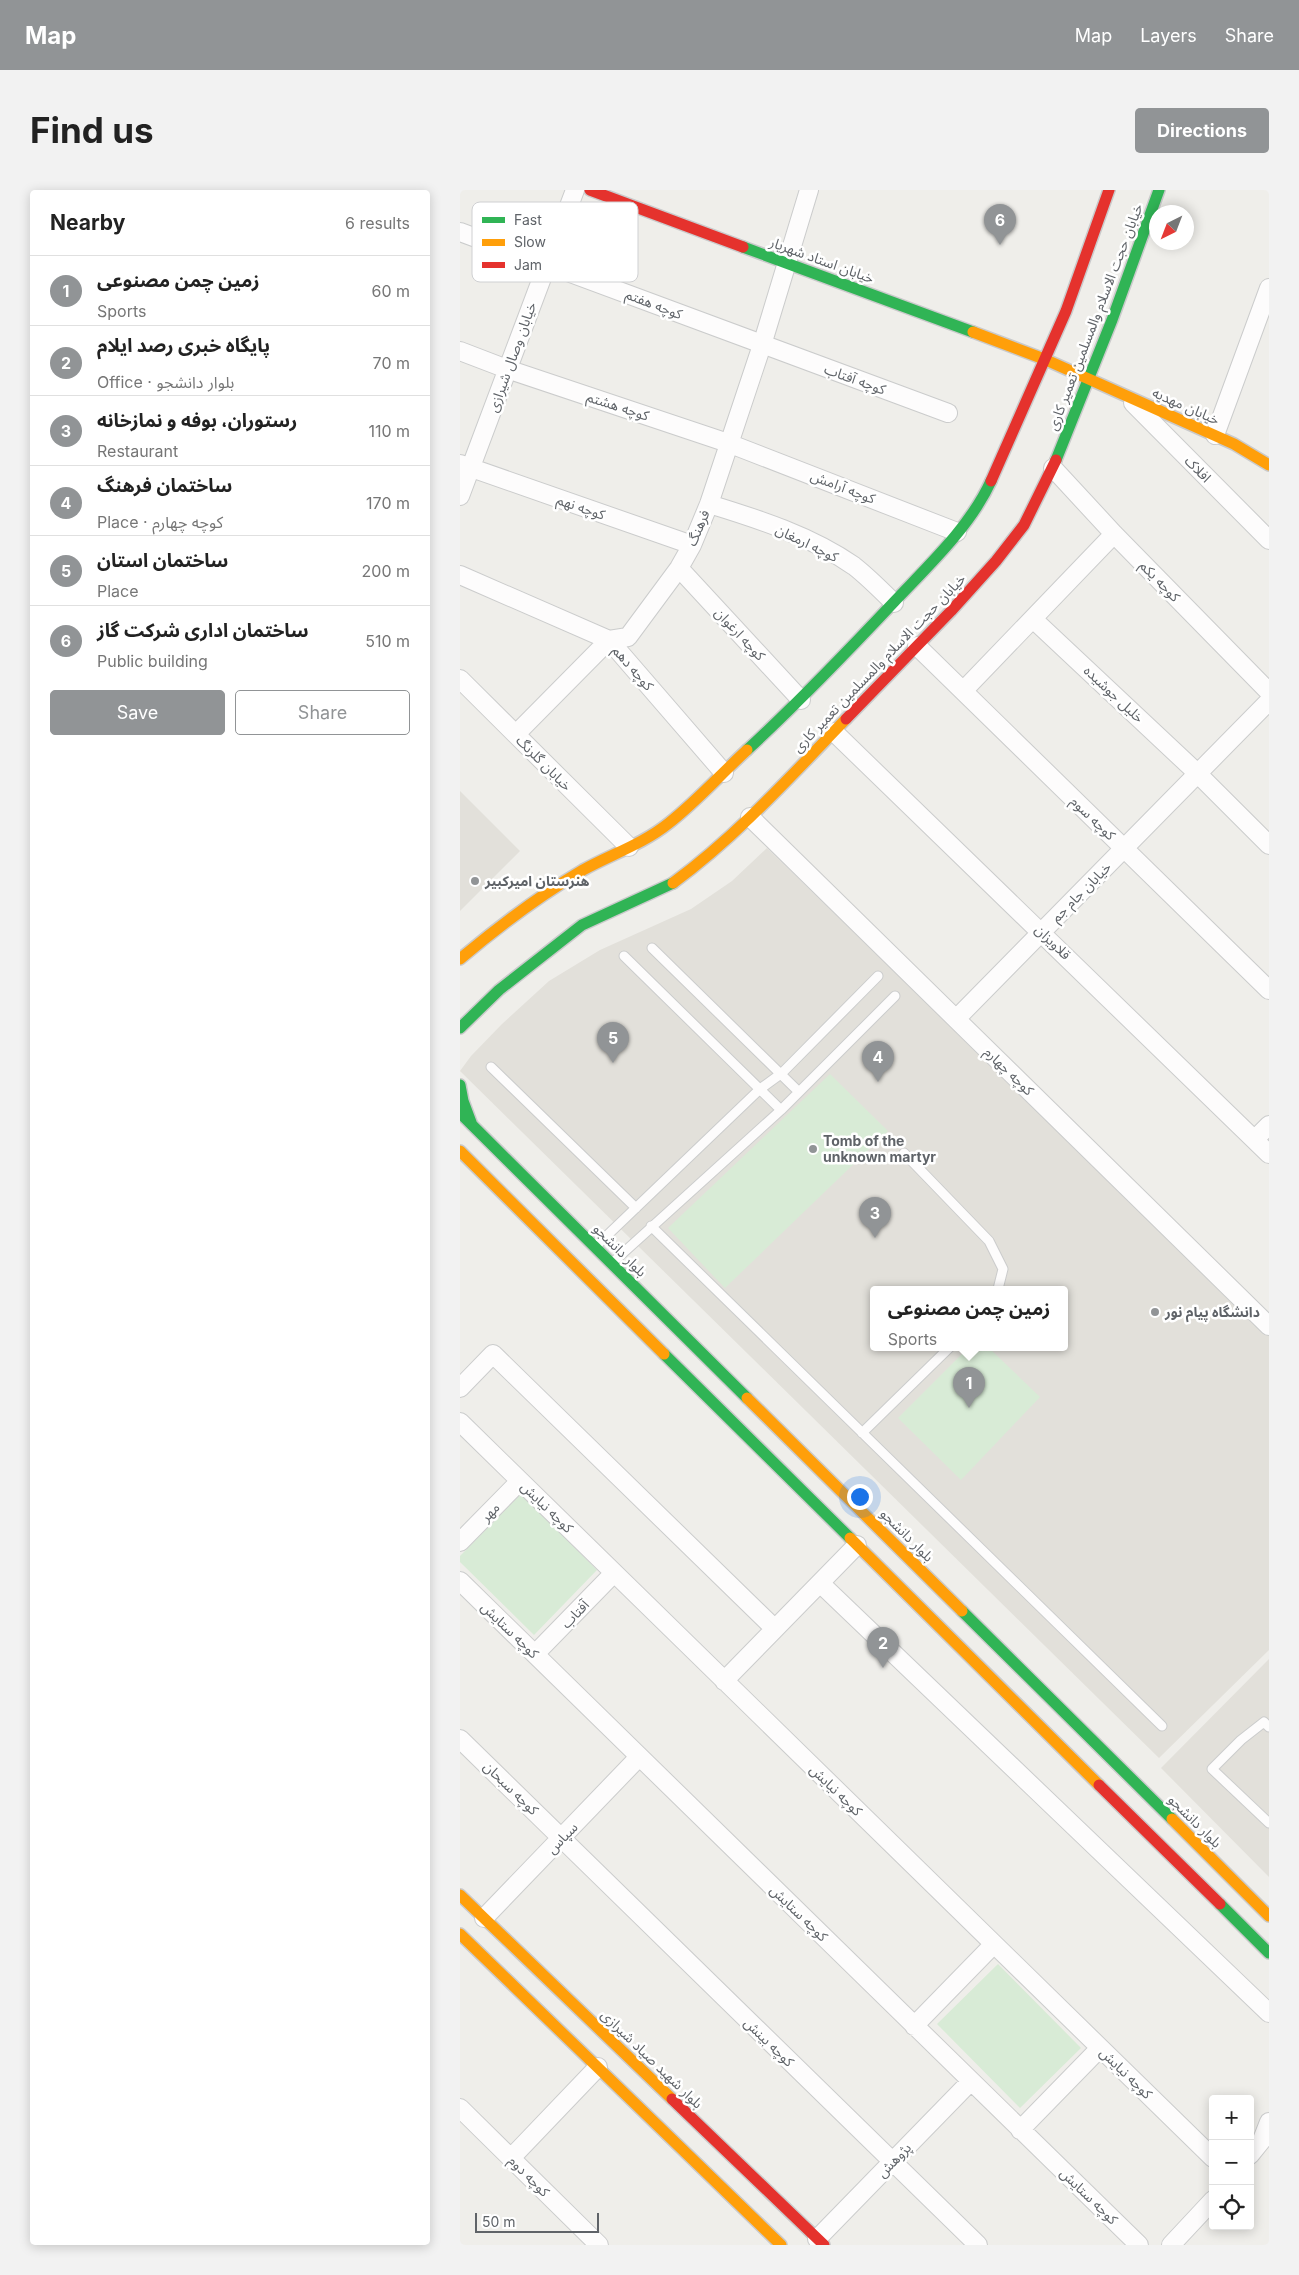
<!DOCTYPE html>
<html lang="en">
<head>
<meta charset="utf-8">
<style>
	:root { --surface:#fff; --page:#f2f2f2; --text:#222; --muted:#767676; --line:#e0e0e0; --accent:#919496 }
	body { margin:0; font-family:Inter,"Noto Sans Arabic",sans-serif; background:var(--page); color:var(--text) }
	.controls { position:absolute; right:15px; bottom:15px; display:grid; overflow:hidden; border-radius:5px; box-shadow:0 2px 12px #0003 }
	.controls button { width:45px; height:45px; display:grid; place-items:center; padding:0; border:0; border-bottom:1px solid var(--line); background:var(--surface); color:var(--text); font:25px sans-serif }
	.compass { position:absolute; left:689px; top:15px; width:45px; height:45px; border-radius:50%; background:var(--surface); box-shadow:0 2px 12px #0003; rotate:222deg }
	.scale { position:absolute; left:15px; bottom:12px; width:124px; box-sizing:border-box; padding-left:5px; border:2px solid #5f6368; border-top:0; font-size:14px; line-height:18px; white-space:nowrap; color:#5f6368; -webkit-text-stroke:4px #fff; paint-order:stroke }
	.you { position:absolute; left:399px; top:1306px; width:18px; height:18px; margin:-12px; border:4px solid #fff; border-radius:50%; background:#1a73e8; box-shadow:0 0 0 8px #1a73e833 }
	.badge { display:grid; place-items:center; width:32px; height:32px; border-radius:50%; background:var(--accent); color:#fff; font-size:16px; font-weight:700 }
	.pin { position:absolute; translate:-50% -41px; filter:drop-shadow(0 1px 2px #0008) }
	.pin::after { content:''; position:absolute; top:26px; width:18px; height:15px; background:inherit; clip-path:polygon(0 0,100% 0,50% 100%) }
	.popup { position:absolute; left:410px; top:1096px; width:198px; height:65px; box-sizing:border-box; display:grid; place-content:center; border-radius:5px; background:var(--surface); filter:drop-shadow(0 1px 4px #0005); font-size:16px; white-space:nowrap; color:var(--muted) }
	.popup b { font-size:19px; color:var(--text) }
	.popup::after { content:''; position:absolute; left:50%; top:100%; margin-left:-10px; border:10px solid transparent; border-top-color:var(--surface) }
	.list { margin:0; padding:0; list-style:none }
	h2 { display:flex; justify-content:space-between; align-items:center; height:65px; margin:0; padding:0 20px; font-size:21px }
	h2 small { font-size:16px; font-weight:400; color:var(--muted) }
	.list li { display:grid; grid-template-columns:32px 1fr auto; gap:15px; align-items:center; box-sizing:border-box; height:70px; padding:0 20px; border-top:1px solid var(--line) }
	.list b { display:block; font-size:19px; white-space:nowrap }
	.list p { margin:0; font-size:16px; white-space:nowrap; color:var(--muted) }
	.list em { font-size:16px; font-style:normal; color:var(--muted) }
	.actions { display:flex; gap:10px; padding:15px 20px }
	.actions a { flex:1; padding:11px 0; border:1px solid var(--accent); border-radius:5px; text-align:center; font-size:18px; color:var(--accent) }
	.actions .main { background:var(--accent); color:#fff }
	.icon { flex:none; width:28px; height:28px; fill:none; stroke:currentColor; stroke-width:2; stroke-linecap:round; stroke-linejoin:round }
	.map { position:relative; flex:none; width:809px; height:2055px; overflow:hidden; border-radius:5px }
	header { display:flex; align-items:center; gap:30px; box-sizing:border-box; height:70px; padding:0 25px; background:var(--accent); color:#fff }
	header strong { font-size:24px }
	nav { display:flex; gap:28px; margin-inline-start:auto; font-size:18px }
	.intro { display:flex; align-items:center; justify-content:space-between; box-sizing:border-box; height:120px; padding:0 30px }
	h1 { margin:0; font-size:35px }
	.button { padding:12px 22px; border-radius:5px; background:var(--accent); color:#fff; font-size:18px; font-weight:700 }
	main { display:flex; gap:30px; padding:0 30px }
	aside { flex:1; background:var(--surface); border-radius:5px; box-shadow:0 2px 12px #0003 }
	.map>svg:first-child { display:block }
	.education { fill:#e2e0da; fill-rule:evenodd }
	.green { fill:#d8ebd6 }
	.lines { fill:none; stroke-linecap:round; stroke-linejoin:round }
	.lane-casing { stroke:#cbcccc; stroke-width:11 }
	.street-casing { stroke:#cbcccc; stroke-width:20 }
	.fast-casing { stroke:#cacacb; stroke-width:14 }
	.slow-casing { stroke:#cacacb; stroke-width:14 }
	.jam-casing { stroke:#cacacb; stroke-width:14 }
	.lane { stroke:#fdfcfc; stroke-width:9 }
	.street { stroke:#fdfcfc; stroke-width:18 }
	.fast { stroke:#30b455; stroke-width:11 }
	.slow { stroke:#ff9f0a; stroke-width:11 }
	.jam { stroke:#e5322d; stroke-width:11 }
	.poi-dot { fill:#919496; stroke:#fff; stroke-width:2 }
	.labels { text-anchor:middle; stroke-width:5; stroke-linejoin:round; paint-order:stroke }
	.street-label { font-size:14px; fill:#5f6368; stroke:#fff }
	.poi-label { font-size:14px; font-weight:bold; fill:#5f6368; stroke:#fff; text-anchor:start }
	.key { fill:#fff; stroke:#cfd0d2; stroke-width:1 }
	.key-label { font-size:14px; fill:#5f6368 }
</style>
</head>
<body>
<header>
<strong>Map</strong>
<nav><a>Map</a><a>Layers</a><a>Share</a></nav>
</header>
<div class="intro"><h1>Find us</h1><a class="button">Directions</a></div>
<main>
<aside>
<h2>Nearby<small>6 results</small></h2>
<ul class="list">
<li><span class="badge">1</span><div><b>زمین چمن مصنوعی</b><p>Sports</p></div><em>60 m</em></li>
<li><span class="badge">2</span><div><b>پایگاه خبری رصد ایلام</b><p>Office · بلوار دانشجو</p></div><em>70 m</em></li>
<li><span class="badge">3</span><div><b>رستوران، بوفه و نمازخانه</b><p>Restaurant</p></div><em>110 m</em></li>
<li><span class="badge">4</span><div><b>ساختمان فرهنگ</b><p>Place · کوچه چهارم</p></div><em>170 m</em></li>
<li><span class="badge">5</span><div><b>ساختمان استان</b><p>Place</p></div><em>200 m</em></li>
<li><span class="badge">6</span><div><b>ساختمان اداری شرکت گاز</b><p>Public building</p></div><em>510 m</em></li>
</ul>
<div class="actions"><a class="main">Save</a><a>Share</a></div>
</aside>
<div class="map">
<svg width="809" height="2055" viewBox="0 0 809 2055">
	<rect width="100%" height="100%" fill="#efeeea"/>
	<path class="education" d="M0,601l60,60 -60,60z
		M307,658l502,487v315l-110,108 -699,-687 11,-15 31,-32 47,-43 51,-31 91,-41 41,-28zM414,1099h190v58h-190z
		M809,1469v218l-108,-109z"/>
	<path class="green" d="M370,884l58,57 -163,157 -57,-60z
		M509,1157h19l52,50 -79,83 -63,-62z
		M61,1304l76,76 -63,65 -74,-73v-6z
		M538,1774l83,84 -61,60 -83,-84z"/>
	<g class="lines">
		<g class="lane-casing">
			<path id="lane" d="M192,758l147,144
				M164,766l157,154
				M31,877l145,141
				M444,963l85,88 14,28 -5,20
				M191,1036l511,500
				M135,1057l165,-158 22,-16 96,-97
				M152,1073l169,-153 114,-114
				M402,1243l88,-86
				M809,1537l-5,-5 -23,18 -29,29 57,54"/>
		</g>
		<g class="street-casing">
			<path id="street" d="M0,42l488,181
				M0,161l47,18 221,74 229,89
				M673,213l136,137
				M755,245l54,-147
				M0,274l232,81
				M593,278l61,66 155,158
				M0,306l115,-306
				M249,314c49,15 102,32 145,62 14,11 27,24 40,37
				M219,378l122,132
				M0,385l149,65 115,133
				M573,429l161,151 75,75
				M457,456l352,344
				M0,489l169,168
				M503,501l151,-157
				M374,542l435,422
				M56,544l93,-94 19,-3 51,-69 13,-23 17,-41 53,-159 47,-155
				M290,627l519,509
				M496,829l313,-318
				M795,949l14,-14
				M0,1198l33,-34 282,275
				M0,1232l753,736
				M0,1352l60,-61
				M0,1391l679,664
				M360,1393l449,430
				M75,1464l79,-81
				M264,1491l133,-136
				M0,1549l518,506
				M24,1728l155,-161
				M454,1836l80,-82
				M0,1918l139,137
				M560,1940l80,-82
				M790,1965l12,-15 7,-18
				M51,1968l87,-91
				M357,2049l154,-158
				M711,2055l42,-45"/>
		</g>
		<g class="fast-casing">
			<path id="fast" d="M283,57l230,85
				M596,270l56,-140 47,-130
				M287,560c51,-47 99,-97 147,-148 34,-36 76,-75 97,-121
				M0,838l39,-38 83,-65 91,-42
				M0,895l3,16 9,24
				M0,923l287,285
				M204,1164l186,184
				M502,1421l210,208
				M760,1714l49,49"/>
		</g>
		<g class="slow-casing">
			<path id="slow" d="M513,142l71,27 190,85 35,21
				M213,693c64,-47 118,-107 173,-164
				M0,769c39,-33 79,-63 123,-89 29,-16 60,-26 86,-47 28,-22 52,-49 78,-73
				M0,961l204,203
				M287,1208l215,213
				M390,1348l249,247
				M712,1629l97,97
				M0,1705l212,204
				M0,1744l321,311"/>
		</g>
		<g class="jam-casing">
			<path id="jam" d="M130,0l153,57
				M531,291l75,-170 43,-121
				M386,529l105,-108 45,-50 28,-36 32,-65
				M639,1595l121,119
				M212,1909l152,146"/>
		</g>
		<use href="#lane" class="lane"/>
		<use href="#street" class="street"/>
		<use href="#fast" class="fast"/>
		<use href="#slow" class="slow"/>
		<use href="#jam" class="jam"/>
	</g>
	<g class="poi-dot">
		<circle cx="15" cy="691" r="5"/>
		<circle cx="353" cy="959" r="5"/>
		<circle cx="695" cy="1122" r="5"/>
	</g>
	<g class="labels">
		<g class="street-label">
			<text transform="translate(362 70) rotate(20)" y="5">خیابان استاد شهریار</text>
			<text transform="translate(194 114) rotate(21)" y="5">کوچه هفتم</text>
			<text transform="translate(635 127) rotate(-69)" y="5">خیابان حجت الاسلام والمسلمین تعمیر کاری</text>
			<text transform="translate(52 167) rotate(-70)" y="5">خیابان وصال شیرازی</text>
			<text transform="translate(395 189) rotate(20)" y="5">کوچه آفتاب</text>
			<text transform="translate(158 216) rotate(18)" y="5">کوچه هشتم</text>
			<text transform="translate(726 216) rotate(24)" y="5">خیابان مهدیه</text>
			<text transform="translate(738 279) rotate(45)" y="5">افلاک</text>
			<text transform="translate(383 297) rotate(21)" y="5">کوچه آرامش</text>
			<text transform="translate(121 317) rotate(19)" y="5">کوچه نهم</text>
			<text transform="translate(238 338) rotate(-67)" y="5">فرهنگ</text>
			<text transform="translate(347 353) rotate(26)" y="5">کوچه ارمغان</text>
			<text transform="translate(700 391) rotate(46)" y="5">کوچه یکم</text>
			<text transform="translate(280 444) rotate(47)" y="5">کوچه ارغوان</text>
			<text transform="translate(419 473) rotate(-46)" y="5">خیابان حجت الاسلام والمسلمین تعمیر کاری</text>
			<text transform="translate(173 478) rotate(49)" y="5">کوچه دهم</text>
			<text transform="translate(654 504) rotate(43)" y="5">خلیل جوشیده</text>
			<text transform="translate(84 573) rotate(45)" y="5">خیابان گلرنگ</text>
			<text transform="translate(633 628) rotate(44)" y="5">کوچه سوم</text>
			<text transform="translate(621 702) rotate(-45)" y="5">خیابان جام جم</text>
			<text transform="translate(593 752) rotate(44)" y="5">قلاویزان</text>
			<text transform="translate(549 881) rotate(44)" y="5">کوچه چهارم</text>
			<text transform="translate(160 1060) rotate(45)" y="5">بلوار دانشجو</text>
			<text transform="translate(87 1317) rotate(44)" y="5">كوچه نيايش</text>
			<text transform="translate(30 1322) rotate(-46)" y="5">مهر</text>
			<text transform="translate(447 1345) rotate(45)" y="5">بلوار دانشجو</text>
			<text transform="translate(115 1424) rotate(-46)" y="5">آفتاب</text>
			<text transform="translate(50 1440) rotate(44)" y="5">کوچه ستایش</text>
			<text transform="translate(51 1598) rotate(44)" y="5">کوچه سبحان</text>
			<text transform="translate(376 1600) rotate(44)" y="5">كوچه نيايش</text>
			<text transform="translate(735 1631) rotate(45)" y="5">بلوار دانشجو</text>
			<text transform="translate(102 1648) rotate(-46)" y="5">سپاس</text>
			<text transform="translate(339 1723) rotate(44)" y="5">کوچه ستایش</text>
			<text transform="translate(309 1852) rotate(44)" y="5">کوچه بینش</text>
			<text transform="translate(192 1869) rotate(44)" y="5">بلوار شهید صیاد شیرازی</text>
			<text transform="translate(666 1883) rotate(44)" y="5">كوچه نيايش</text>
			<text transform="translate(434 1970) rotate(-46)" y="5">پژوهش</text>
			<text transform="translate(69 1986) rotate(45)" y="5">کوچه دوم</text>
			<text transform="translate(629 2006) rotate(44)" y="5">کوچه ستایش</text>
		</g>
		<g class="poi-label">
			<text x="25" y="696">هنرستان امیرکبیر</text>
			<text x="363" y="956">Tomb of the<tspan x="363" dy="16">unknown martyr</tspan></text>
			<text x="705" y="1127">دانشگاه پیام نور</text>
		</g>
	</g>
	<rect x="12" y="12" width="166" height="80" rx="8" class="key"/>
	<rect x="22" y="27" width="23" height="6" fill="#30b455"/>
	<rect x="22" y="49" width="23" height="7" fill="#ff9f0a"/>
	<rect x="22" y="72" width="23" height="6" fill="#e5322d"/>
	<g class="key-label">
		<text x="54" y="35">Fast</text>
		<text x="54" y="57">Slow</text>
		<text x="54" y="80">Jam</text>
	</g>
</svg>
<div class="controls">
<button>+</button>
<button>−</button>
<button><svg class="icon" aria-label="locate" viewBox="0 0 24 24"><circle cx="12" cy="12" r="6"/><path d="M12 2v4M12 18v4M2 12h4M18 12h4"/></svg></button>
</div>
<svg class="compass" viewBox="-18 -18 36 36"><path d="M0-13l5 13h-10z" fill="#e53935"/><path d="M0 13l5-13h-10z" fill="#767676"/></svg>
<div class="scale">50 m</div>
<div class="you"></div>
<div class="pin badge" style="left:509px;top:1218px">1</div>
<div class="popup"><b>زمین چمن مصنوعی</b>Sports</div>
<div class="pin badge" style="left:423px;top:1478px">2</div>
<div class="pin badge" style="left:415px;top:1048px">3</div>
<div class="pin badge" style="left:418px;top:892px">4</div>
<div class="pin badge" style="left:153px;top:873px">5</div>
<div class="pin badge" style="left:540px;top:55px">6</div>
</div>
</main>
</body>
</html>
